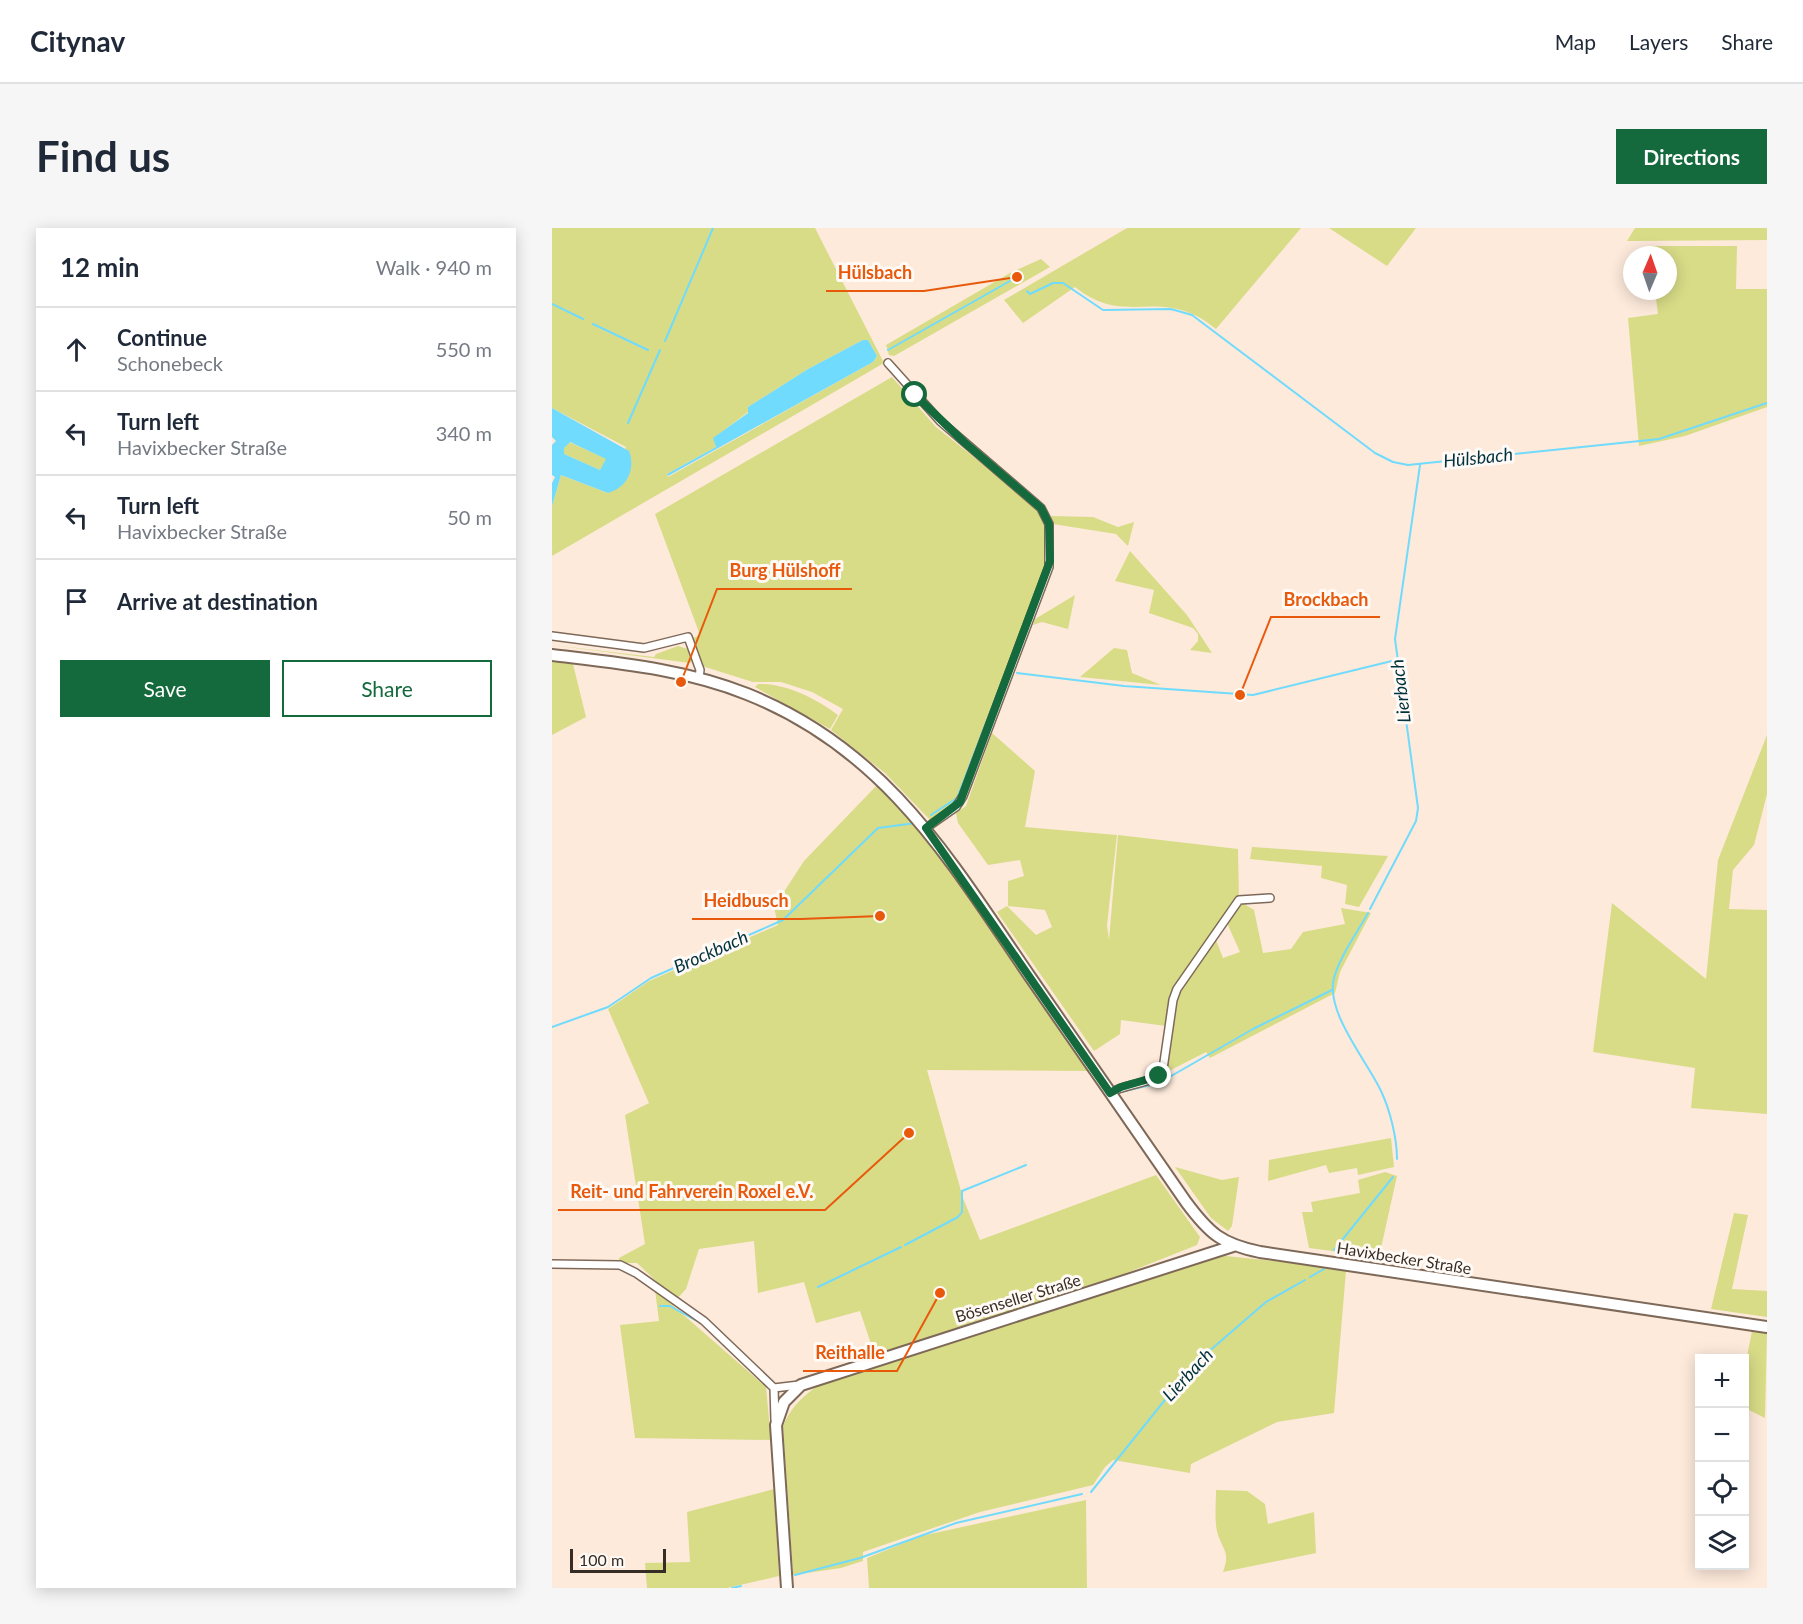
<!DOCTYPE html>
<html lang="en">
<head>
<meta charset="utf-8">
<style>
	:root { --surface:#fff; --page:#f6f6f7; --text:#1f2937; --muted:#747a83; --line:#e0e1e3; --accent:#146a3c }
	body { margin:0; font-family:Lato,sans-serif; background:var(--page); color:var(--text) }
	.controls { position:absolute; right:18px; bottom:18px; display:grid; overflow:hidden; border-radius:0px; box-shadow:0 3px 15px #0003 }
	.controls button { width:54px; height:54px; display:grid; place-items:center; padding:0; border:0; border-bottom:2px solid var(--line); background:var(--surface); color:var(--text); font:30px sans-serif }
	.compass { position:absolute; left:1071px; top:18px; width:54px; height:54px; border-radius:50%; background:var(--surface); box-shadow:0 3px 15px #0003; rotate:2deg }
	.scale { position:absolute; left:18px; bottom:15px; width:96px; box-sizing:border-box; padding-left:6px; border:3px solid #362d26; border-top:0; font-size:16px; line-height:21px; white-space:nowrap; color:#362d26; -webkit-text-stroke:4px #fffaf6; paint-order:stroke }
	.stop { position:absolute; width:18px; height:18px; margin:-14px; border:4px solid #146a3c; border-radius:50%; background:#fff }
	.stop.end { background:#146a3c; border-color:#fff; box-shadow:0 2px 6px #0008 }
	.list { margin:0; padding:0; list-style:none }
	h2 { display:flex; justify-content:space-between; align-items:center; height:78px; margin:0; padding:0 24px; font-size:26px }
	h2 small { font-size:20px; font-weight:400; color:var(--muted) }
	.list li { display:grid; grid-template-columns:39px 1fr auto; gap:18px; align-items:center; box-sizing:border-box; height:84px; padding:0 24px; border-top:2px solid var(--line) }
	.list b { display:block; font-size:22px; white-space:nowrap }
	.list p { margin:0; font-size:20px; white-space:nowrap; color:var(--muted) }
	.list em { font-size:20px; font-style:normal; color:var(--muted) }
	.actions { display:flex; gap:12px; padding:18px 24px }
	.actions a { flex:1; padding:14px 0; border:2px solid var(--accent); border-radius:0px; text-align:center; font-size:21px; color:var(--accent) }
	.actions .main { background:var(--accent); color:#fff }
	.icon { flex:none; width:33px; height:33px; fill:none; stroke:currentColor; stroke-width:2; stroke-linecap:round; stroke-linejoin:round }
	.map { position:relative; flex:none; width:1215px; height:1360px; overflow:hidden; border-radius:0px }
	header { display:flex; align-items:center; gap:36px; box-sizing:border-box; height:84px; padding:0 30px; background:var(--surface); border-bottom:2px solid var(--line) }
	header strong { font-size:28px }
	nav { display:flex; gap:33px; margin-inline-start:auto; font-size:21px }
	.intro { display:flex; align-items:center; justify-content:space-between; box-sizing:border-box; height:144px; padding:0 36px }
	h1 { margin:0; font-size:42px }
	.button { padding:15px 27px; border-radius:0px; background:var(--accent); color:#fff; font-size:21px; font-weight:700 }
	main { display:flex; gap:36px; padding:0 36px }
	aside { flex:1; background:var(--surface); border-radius:0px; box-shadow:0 3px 15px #0003 }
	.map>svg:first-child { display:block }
	.green { fill:#d8dc87; fill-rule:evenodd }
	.water { fill:#70dbfc; fill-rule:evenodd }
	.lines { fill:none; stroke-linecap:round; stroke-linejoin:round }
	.stream { stroke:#70dbfc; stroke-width:2 }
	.street-casing { stroke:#7e6959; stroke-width:10 }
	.secondary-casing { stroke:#7e6959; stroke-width:14 }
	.street { stroke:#fff; stroke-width:7 }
	.secondary { stroke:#fff; stroke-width:10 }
	.route { stroke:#146a3c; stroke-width:8 }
	.labels { text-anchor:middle; stroke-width:6; stroke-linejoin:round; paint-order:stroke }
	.street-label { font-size:16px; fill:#362d26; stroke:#fffaf6 }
	.water-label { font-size:18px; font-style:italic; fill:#00313e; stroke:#fffaf6 }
	.leader { fill:none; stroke:#e8590c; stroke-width:2 }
	.callout-dot { fill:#e8590c; stroke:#fffaf6; stroke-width:2 }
	.callout-label { font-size:18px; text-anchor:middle; font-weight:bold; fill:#e8590c; stroke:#fffaf6; stroke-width:6; stroke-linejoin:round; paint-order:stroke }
</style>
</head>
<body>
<header>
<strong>Citynav</strong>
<nav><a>Map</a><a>Layers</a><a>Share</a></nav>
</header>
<div class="intro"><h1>Find us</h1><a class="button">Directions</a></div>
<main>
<aside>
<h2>12 min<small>Walk · 940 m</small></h2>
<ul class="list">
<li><svg class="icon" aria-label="ahead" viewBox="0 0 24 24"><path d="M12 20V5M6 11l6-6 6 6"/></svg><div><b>Continue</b><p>Schonebeck</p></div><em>550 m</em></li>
<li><svg class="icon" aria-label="left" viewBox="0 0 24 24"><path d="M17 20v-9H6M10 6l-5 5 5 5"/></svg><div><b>Turn left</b><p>Havixbecker Straße</p></div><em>340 m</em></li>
<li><svg class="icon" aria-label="left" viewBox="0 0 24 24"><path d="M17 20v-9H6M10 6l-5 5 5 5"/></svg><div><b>Turn left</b><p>Havixbecker Straße</p></div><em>50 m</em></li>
<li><svg class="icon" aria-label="arrive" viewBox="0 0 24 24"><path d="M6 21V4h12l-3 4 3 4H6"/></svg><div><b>Arrive at destination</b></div></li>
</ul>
<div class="actions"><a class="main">Save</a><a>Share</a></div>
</aside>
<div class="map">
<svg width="1215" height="1360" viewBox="0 0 1215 1360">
	<rect width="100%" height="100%" fill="#fdeadb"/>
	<path class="green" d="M0,0h263l69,135 -332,193v-50l9,-31 47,18 18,-46 -74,-39zM311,112h5l9,16 -4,6 -205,115 -1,-3 49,-27 -2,-9 34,-26v-5l60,-38z
		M575,0h174l-85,101c-7,-5 -15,-12 -24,-15 -44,-19 -72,9 -117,-27l-52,36 -19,-23z
		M777,0h87l-29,38z
		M1083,0h132v12l-140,1z
		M1098,18h87l-1,43h31v118l-82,29 -46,10 -11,-128 30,-4 -3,-23h13v-36h-17z
		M489,31l9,8 -156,89 -5,-1 -3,-10 124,-72z
		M340,149l44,50 103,82 6,9 2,44 -88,237 -4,7 -24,15 -46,-48 -54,-43 12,-21 -31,-17 -31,-10h-28l-51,-16 -11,-27 9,-4 -45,-121z
		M17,214l38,17 -7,11 -36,-16v-6z
		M499,288l42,1 25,10 16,-5 -6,24 -12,-12 -63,-10z
		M578,323l57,64 25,38 -22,-3 8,-9v-7l-5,-6 -44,-15 5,-23 -39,-9z
		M523,367l-7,34 -26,-7 -9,3 2,-6z
		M0,417l102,12 2,-3 22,-8 10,3 6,12 -4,2z
		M562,420l13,2 5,23 29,12 -81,-8z
		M0,428l20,4 14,57 -34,18z
		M206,456c28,-1 59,15 80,31l-8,14 -75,-42z
		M440,505l43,38 -10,56 92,8 -10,90 2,15 9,-105 120,14 1,51 -65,87 -8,39 -45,-6 -1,14 -26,17 -97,-139 10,-6 29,29 16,-8 -7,-17 -37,-4v-25l16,-5 -4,-16 -32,5 -30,-42 -2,-10 10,-7z
		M1215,507v59l-13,51 -21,25 -4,39 38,1v204l-76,-6 4,-40 -102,-16 19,-149 94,76 12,-119z
		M328,554l45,48 164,241 -162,-1 36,128 17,42 176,-65 44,62 -3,8 -83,33 -239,78 -15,-45 -44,12 -12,-41 -46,11 -4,-52 -55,8 -13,40 -10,11 -39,-37h-18v-5l26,-14 -20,-129 24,-12 -41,-94 41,-28 129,-56 -4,-18 30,-46z
		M700,619l136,9 -29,51 -14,-3 2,-19 -26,-7 1,-12 -72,-7z
		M689,674l13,8 9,43 28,-4 12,-17 42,-8 -4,-16 30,5 -31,59 -5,21 -125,65 -4,-6 -43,22 17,-84 36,-50 7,18 17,-6 -13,-29z
		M839,910l3,29 -36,8 -1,-7 -28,5 -3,-8 -58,16 1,-21z
		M623,939l47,13 17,-3 -7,49 -4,5 -17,-13z
		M833,944l12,4 -18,81 -70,-9 -7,-36h11l-2,-10 49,-9 -2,-13z
		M1182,985l14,2 -16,74 35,2v26l-56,-8z
		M664,1027l125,13 5,3 -12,142 -57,9 -86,42 -1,9 -77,-13 -8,7 -12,18 -113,27 -117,40v9l-22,7 -48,7 -10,-149c8,-19 18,-28 34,-40z
		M103,1062l111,97 5,53 -136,-2 -15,-113 39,-4z
		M1200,1103l15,3 -2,84 -20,-10v-42z
		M222,1261l5,87 -52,12h-80l-2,-25 45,-1 -3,-50z
		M664,1262l31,1 18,13 3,20 46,-12 2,41 -93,19c7,-20 1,-20 -5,-37 -4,-12 -2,-32 -2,-45z
		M534,1272l1,88h-218l-2,-30 54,-22z"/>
	<path class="water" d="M311,112h5l9,16 -4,6 -205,114 -1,-2 49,-27 -3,-9 35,-25v-6l60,-38z
		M0,180l77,43c7,18 -2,37 -21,42l-47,-18 -9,31v-23l3,-6 -3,-2v-30l4,-4 -4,-4zM18,214l36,17 -6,11 -36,-16v-6z"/>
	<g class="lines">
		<path class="stream" d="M475,63l3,3 23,-11h10l40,27 68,-1 21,6 183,138 18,9 15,3 251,-26 108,-36
			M0,76l31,15
			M41,96l55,26
			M113,113l48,-113
			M336,122l129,-73
			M76,195l32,-73
			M465,445l107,13 129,9 143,-35
			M379,587l26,-17 49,-127
			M818,681l46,-88 2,-13 -23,-169 25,-174
			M816,685c-11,20 -28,43 -34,65 -9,34 33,83 47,113 9,19 16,47 16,68
			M0,799l56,-20 43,-29 132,-58 95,-92 38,-5
			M569,864l38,-9 94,-54 79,-39
			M353,1017l53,-28 4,-5v-21l64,-26
			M782,1022l59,-73
			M758,1049l14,-8
			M266,1059l83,-40
			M108,1078h10l25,14
			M539,1264l102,-127 73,-63 39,-22
			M243,1347l65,-17 96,-35 126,-29
			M180,1360l9,-2"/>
		<g class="street-casing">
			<path id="street" d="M336,135l52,58 101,87 8,16v43l-86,229 -7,11 -30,21
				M0,408l92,12 44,-11 12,33 -1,8
				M558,865c17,-11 42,-7 53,-24l10,-69 4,-11 62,-89 31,-2
				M0,1036l68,1 16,8 68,48 70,67
				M223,1192l-1,-32 25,-3"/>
		</g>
		<g class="secondary-casing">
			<path id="secondary" d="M0,427c66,8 133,14 195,39 140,56 203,166 284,284 51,74 103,149 155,224 23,31 35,42 74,50l507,75
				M235,1360l-11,-163 8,-23 17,-17 432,-139"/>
		</g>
		<use href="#street" class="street"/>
		<use href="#secondary" class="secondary"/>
	</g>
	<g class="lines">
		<path class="route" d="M363,167l49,47 77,66 8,16 1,37 -90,241 -34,26 184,265 11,-6 38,-11"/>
	</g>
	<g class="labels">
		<g class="street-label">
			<text transform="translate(852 1030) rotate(9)" y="6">Havixbecker Straße</text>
			<text transform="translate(466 1070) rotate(-17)" y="6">Bösenseller Straße</text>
		</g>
		<g class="water-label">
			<text transform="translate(926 230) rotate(-6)" y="6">Hülsbach</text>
			<text transform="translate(849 463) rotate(-97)" y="6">Lierbach</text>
			<text transform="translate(159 724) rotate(-24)" y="6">Brockbach</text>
			<text transform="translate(636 1147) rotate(-47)" y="6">Lierbach</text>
		</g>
	</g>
	<path class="leader" d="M465 49L372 63H274M129 454L165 361H300M688 467L719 389H828M328 688L249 691H140M357 905L273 982H6M388 1065L345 1143H251"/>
	<g class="callout-dot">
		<circle cx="465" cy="49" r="6"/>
		<circle cx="129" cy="454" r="6"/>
		<circle cx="688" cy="467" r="6"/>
		<circle cx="328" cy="688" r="6"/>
		<circle cx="357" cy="905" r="6"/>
		<circle cx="388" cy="1065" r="6"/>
	</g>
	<g class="callout-label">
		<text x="323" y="51">Hülsbach</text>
		<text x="233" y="349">Burg Hülshoff</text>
		<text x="774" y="378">Brockbach</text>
		<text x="194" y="679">Heidbusch</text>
		<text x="140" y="970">Reit- und Fahrverein Roxel e.V.</text>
		<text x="298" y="1131">Reithalle</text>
	</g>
</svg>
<div class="controls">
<button>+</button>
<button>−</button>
<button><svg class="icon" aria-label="locate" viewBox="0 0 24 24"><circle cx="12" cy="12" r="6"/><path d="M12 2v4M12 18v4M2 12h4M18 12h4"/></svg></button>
<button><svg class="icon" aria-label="layers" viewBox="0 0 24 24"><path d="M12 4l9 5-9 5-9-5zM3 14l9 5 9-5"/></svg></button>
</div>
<svg class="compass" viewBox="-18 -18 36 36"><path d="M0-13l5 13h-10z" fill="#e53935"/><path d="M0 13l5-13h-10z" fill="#747a83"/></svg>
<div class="scale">100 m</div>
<div class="stop" style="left:363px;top:167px"></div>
<div class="stop end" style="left:607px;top:848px"></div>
</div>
</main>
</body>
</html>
